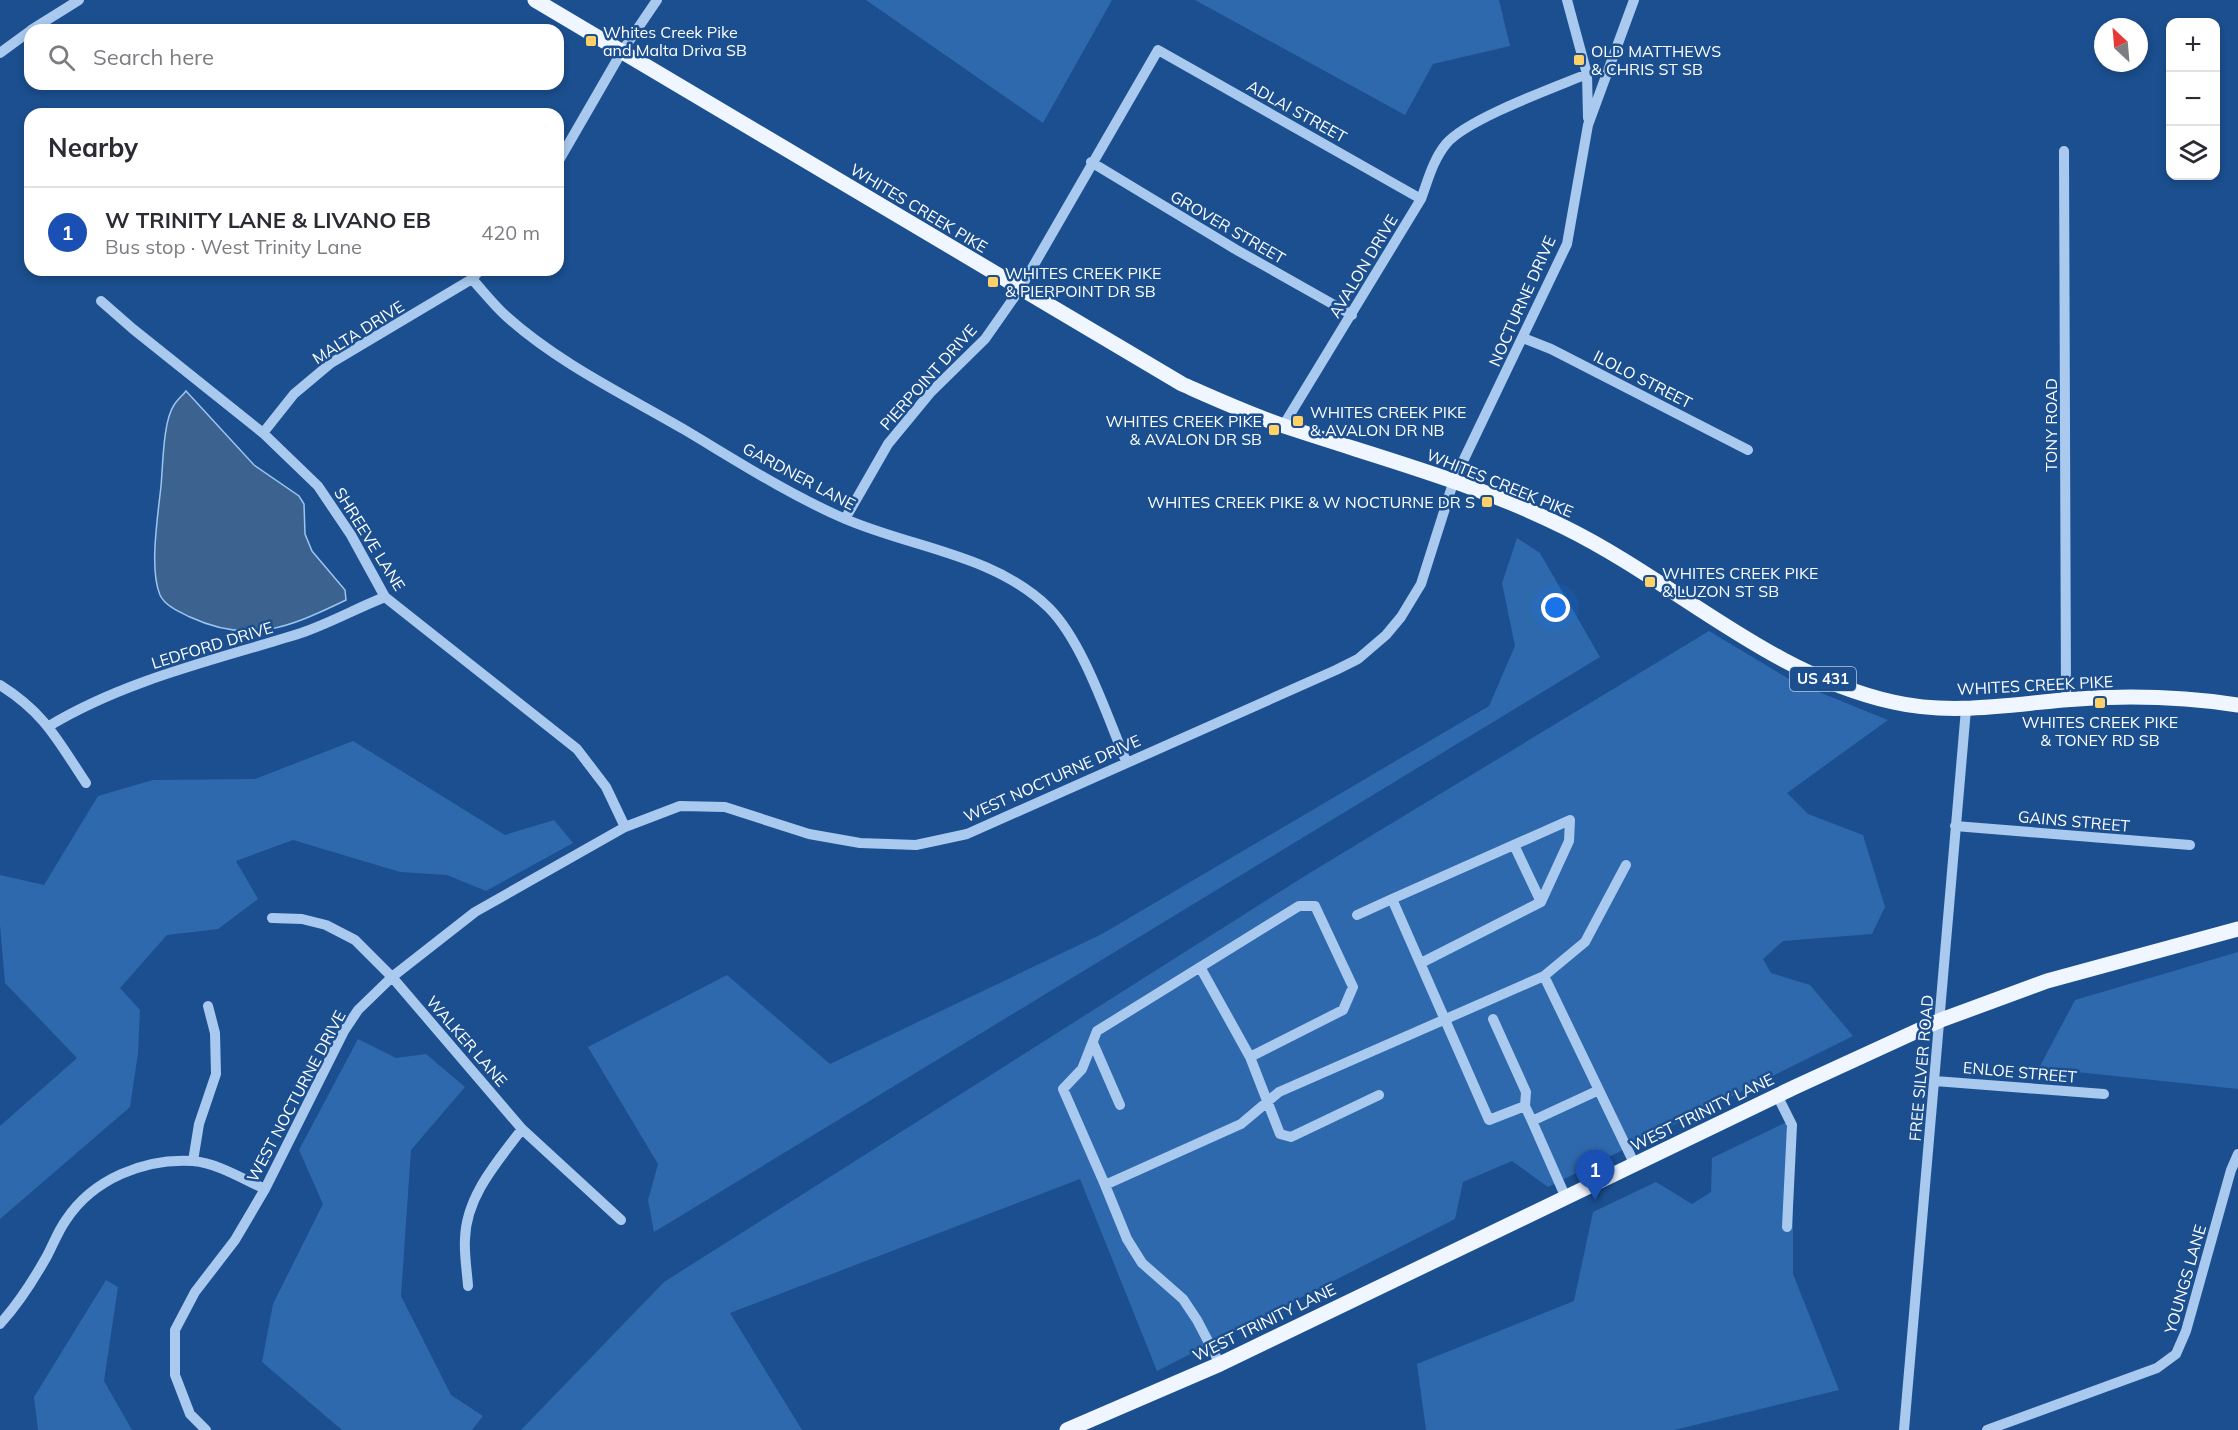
<!DOCTYPE html>
<html lang="en">
<head>
<meta charset="utf-8">
<style>
	:root { --surface:#fff; --page:#f2f2f3; --text:#2b2b33; --muted:#7c7c81; --line:#e1e1e2; --accent:#8a764a }
	body { margin:0; font-family:Mulish,sans-serif; background:var(--page); color:var(--text) }
	.controls { position:absolute; right:18px; top:18px; display:grid; overflow:hidden; border-radius:12px; box-shadow:0 3px 9px #0003 }
	.controls button { width:54px; height:54px; display:grid; place-items:center; padding:0; border:0; border-bottom:2px solid var(--line); background:var(--surface); color:var(--text); font:30px sans-serif }
	.compass { position:absolute; left:2094px; top:18px; width:54px; height:54px; border-radius:50%; background:var(--surface); box-shadow:0 3px 9px #0003; rotate:334deg }
	.you { position:absolute; left:1556px; top:608px; width:21px; height:21px; margin:-15px; border:4px solid #fff; border-radius:50%; background:#1a73e8; box-shadow:0 0 0 9px #1a73e833 }
	.badge { display:grid; place-items:center; width:39px; height:39px; border-radius:50%; background:var(--accent); color:#fff; font-size:20px; font-weight:700 }
	.pin { position:absolute; translate:-50% -50px; filter:drop-shadow(0 2px 3px #0008) }
	.pin::after { content:''; position:absolute; top:32px; width:21px; height:18px; background:inherit; clip-path:polygon(0 0,100% 0,50% 100%) }
	.list { margin:0; padding:0; list-style:none }
	h2 { display:flex; justify-content:space-between; align-items:center; height:78px; margin:0; padding:0 24px; font-size:26px }
	h2 small { font-size:20px; font-weight:400; color:var(--muted) }
	.list li { display:grid; grid-template-columns:39px 1fr auto; gap:18px; align-items:center; box-sizing:border-box; height:90px; padding:0 24px; border-top:2px solid var(--line) }
	.list b { display:block; font-size:22px; white-space:nowrap }
	.list p { margin:0; font-size:20px; white-space:nowrap; color:var(--muted) }
	.list em { font-size:20px; font-style:normal; color:var(--muted) }
	.icon { flex:none; width:33px; height:33px; fill:none; stroke:currentColor; stroke-width:2; stroke-linecap:round; stroke-linejoin:round }
	.map { position:relative; flex:none; width:2238px; height:1430px; overflow:hidden }
	.search { position:absolute; background:var(--surface); box-shadow:0 3px 9px #0003; left:24px; top:24px; width:540px; height:66px; display:flex; align-items:center; gap:15px; box-sizing:border-box; padding:0 21px; border-radius:18px; color:var(--muted); font-size:22px }
	.panel { position:absolute; background:var(--surface); box-shadow:0 3px 9px #0003; left:24px; top:108px; width:540px; height:168px; border-radius:18px }
	.map>svg:first-child { display:block }
	.green { fill:#2e69ad }
	.water { fill:#3c6290; stroke:#9cc4f0; stroke-width:1.5 }
	.lines { fill:none; stroke-linecap:round; stroke-linejoin:round }
	.minor { stroke:#a9c9ee; stroke-width:10 }
	.major { stroke:#f0f6ff; stroke-width:15 }
	.poi-dot { fill:#ffd166; stroke:#1b4f8f; stroke-width:2 }
	.labels { text-anchor:middle; stroke-width:5; stroke-linejoin:round; paint-order:stroke }
	.shield { fill:#1b4f8f; stroke:#bbcadd; stroke-width:1.5 }
	.shield-label { font-size:15px; font-weight:bold; fill:#fff }
	.poi-label { font-size:16px; fill:#fff; stroke:#1b4f8f; text-anchor:start }
	.street-label { font-size:16px; fill:#fff; stroke:#1b4f8f }
</style>
</head>
<body>
<div class="map">
<svg width="2238" height="1430" viewBox="0 0 2238 1430">
	<rect width="100%" height="100%" fill="#1b4f8f"/>
	<path class="green" d="M866,0h246l-69,123z
		M1195,0h304l11,46 -77,18 -28,51z
		M1517,538l23,15 60,104 -946,575 -6,-32 10,-36 -70,-117 139,-72 103,89 272,-130 387,-228 26,-60 -13,-63z
		M1709,631l85,51 94,38 -101,73 21,21 55,21 22,72 -13,27 -89,7 -20,18 8,14 39,12 43,51 -305,151 -36,-26 -49,21 -8,37 -298,152 -77,-192 -350,134 72,117h-281l143,-148 644,-408z
		M353,741l152,94 49,-15 19,23 -87,48 -39,-16 -47,-3 -107,-32 -57,21 22,38 -40,30 -51,6 -47,53 20,22 -2,43 -8,54 -130,112v-93l77,-68 -72,-75 -5,-58v-50l44,10 54,-89 55,-16 102,-1z
		M2238,952v137l-199,-21 36,-68z
		M358,1039l38,19 30,-4 39,33 -54,63 -10,146 50,99 32,21 -11,14h-130l-80,-68 11,-58 50,-100 -24,-54z
		M1793,1119v155l46,116 -165,40h-248l-9,-66 157,-63 19,-89 63,-30 36,22 19,-12 1,-34z
		M106,1280l12,7 -14,94 28,49h-94l-4,-33z"/>
	<path class="water" d="M186,391l68,74 45,31 5,8 1,30 7,17 33,39 1,10c-56,27 -96,45 -156,17 -10,-5 -25,-11 -30,-22 -11,-26 -2,-80 1,-109 2,-21 2,-65 13,-81 3,-5 9,-10 12,-14z"/>
	<g class="lines">
		<path class="minor" d="M1567,0l20,74 1,44
			M31,30l48,-30
			M0,53l30,-22
			M2064,151l2,549
			M558,162l63,-109 36,-53
			M1091,162l144,87 117,66
			M472,279c11,12 22,26 34,37 52,47 119,79 179,114 52,31 103,64 158,88 68,30 151,36 206,90 34,34 58,108 77,153
			M101,301l32,28 130,104 55,53 33,49 34,62 192,152 29,38 19,40
			M1523,338l28,11 197,101
			M1283,426l138,-227c7,-19 12,-39 25,-55 21,-25 107,-56 141,-70
			M263,433l31,-39 37,-31 141,-84 8,-9
			M845,519l43,-75 42,-51 55,-54 35,-50 138,-239 263,149
			M0,685c45,28 58,56 86,98
			M49,726c78,-47 167,-66 252,-93 29,-10 56,-25 84,-36
			M1955,826l235,19
			M1514,845l27,57
			M1392,899l178,-79 -1,21 -28,61 -120,61
			M1357,915l35,-16 97,221 36,-14 1,-14 -33,-73
			M272,918l30,1 24,6 29,15 37,37 130,152 99,91
			M1200,967l50,90
			M1544,976l41,-34 41,-77
			M1093,1043l27,62
			M1935,1081l169,13
			M1777,1095l15,30 -5,102
			M1525,1106l7,15 67,-31
			M1532,1121l34,77
			M193,1161l6,-37 17,-50 -1,-41 -7,-27
			M1105,1185l-42,-96 19,-20 15,-38 202,-125h16l38,81 -10,23 -93,47 30,77 11,3 88,-42
			M468,1286c-1,-15 -4,-32 -3,-47 1,-43 33,-78 57,-110
			M0,1324c19,-21 33,-43 47,-68 6,-11 11,-25 19,-36 27,-41 78,-62 127,-59 24,2 50,18 72,28
			M1220,1364l-23,-44 -14,-21 -41,-36 -15,-24 -22,-54 136,-61 38,-32 265,-116 91,189
			M206,1430l-16,-16 -15,-39v-45l20,-38 40,-52 30,-51 79,-158 14,-21 34,-33 83,-65 150,-85 55,-21 45,1 84,27 51,9 56,2 51,-11 369,-164 22,-11 28,-24 15,-18 20,-33 33,-104 113,-236 21,-119 46,-125
			M1904,1430l62,-721
			M1987,1430l170,-62 19,-14 10,-23 45,-161 7,-16"/>
		<path class="major" d="M535,0l647,384c34,15 69,31 105,43 93,31 189,56 277,100 112,55 204,147 329,175 56,13 114,3 170,-2 59,-5 116,-4 175,5
			M1067,1430l153,-66 575,-277 146,-67 106,-39 191,-52"/>
	</g>
	<g class="poi-dot">
		<rect x="585" y="35" width="12" height="12" rx="3"/>
		<rect x="1573" y="54" width="12" height="12" rx="3"/>
		<rect x="987" y="276" width="12" height="12" rx="3"/>
		<rect x="1292" y="415" width="12" height="12" rx="3"/>
		<rect x="1268" y="424" width="12" height="12" rx="3"/>
		<rect x="1481" y="496" width="12" height="12" rx="3"/>
		<rect x="1644" y="576" width="12" height="12" rx="3"/>
		<rect x="2094" y="697" width="12" height="12" rx="3"/>
	</g>
	<g class="labels">
		<rect class="shield" x="1790" y="667" width="66" height="24" rx="4.5"/>
		<g class="shield-label">
			<text x="1823" y="684">US 431</text>
		</g>
		<g class="poi-label">
			<text x="603" y="38">Whites Creek Pike<tspan x="603" dy="18">and Malta Driva SB</tspan></text>
			<text x="1591" y="57">OLD MATTHEWS<tspan x="1591" dy="18">&amp; CHRIS ST SB</tspan></text>
			<text x="1005" y="279">WHITES CREEK PIKE<tspan x="1005" dy="18">&amp; PIERPOINT DR SB</tspan></text>
			<text x="1310" y="418">WHITES CREEK PIKE<tspan x="1310" dy="18">&amp; AVALON DR NB</tspan></text>
			<text x="1262" y="427" text-anchor="end">WHITES CREEK PIKE<tspan x="1262" dy="18">&amp; AVALON DR SB</tspan></text>
			<text x="1475" y="508" text-anchor="end">WHITES CREEK PIKE &amp; W NOCTURNE DR S</text>
			<text x="1662" y="579">WHITES CREEK PIKE<tspan x="1662" dy="18">&amp; LUZON ST SB</tspan></text>
			<text x="2100" y="728" text-anchor="middle">WHITES CREEK PIKE<tspan x="2100" dy="18">&amp; TONEY RD SB</tspan></text>
		</g>
		<g class="street-label">
			<text transform="translate(1297 111) rotate(29)" y="6">ADLAI STREET</text>
			<text transform="translate(919 208) rotate(31)" y="6">WHITES CREEK PIKE</text>
			<text transform="translate(1228 227) rotate(30)" y="6">GROVER STREET</text>
			<text transform="translate(1363 266) rotate(-59)" y="6">AVALON DRIVE</text>
			<text transform="translate(1522 301) rotate(-66)" y="6">NOCTURNE DRIVE</text>
			<text transform="translate(358 332) rotate(-32)" y="6">MALTA DRIVE</text>
			<text transform="translate(928 377) rotate(-48)" y="6">PIERPOINT DRIVE</text>
			<text transform="translate(1643 379) rotate(27)" y="6">ILOLO STREET</text>
			<text transform="translate(2051 425) rotate(-90)" y="6">TONY ROAD</text>
			<text transform="translate(799 476) rotate(28)" y="6">GARDNER LANE</text>
			<text transform="translate(1500 483) rotate(22)" y="6">WHITES CREEK PIKE</text>
			<text transform="translate(370 539) rotate(58)" y="6">SHREEVE LANE</text>
			<text transform="translate(212 645) rotate(-17)" y="6">LEDFORD DRIVE</text>
			<text transform="translate(2035 685) rotate(-3)" y="6">WHITES CREEK PIKE</text>
			<text transform="translate(1052 778) rotate(-24)" y="6">WEST NOCTURNE DRIVE</text>
			<text transform="translate(2074 821) rotate(5)" y="6">GAINS STREET</text>
			<text transform="translate(467 1041) rotate(49)" y="6">WALKER LANE</text>
			<text transform="translate(1921 1068) rotate(-85)" y="6">FREE SILVER ROAD</text>
			<text transform="translate(2020 1072) rotate(5)" y="6">ENLOE STREET</text>
			<text transform="translate(296 1096) rotate(-62)" y="6">WEST NOCTURNE DRIVE</text>
			<text transform="translate(1702 1112) rotate(-26)" y="6">WEST TRINITY LANE</text>
			<text transform="translate(2185 1279) rotate(-74)" y="6">YOUNGS LANE</text>
			<text transform="translate(1264 1322) rotate(-26)" y="6">WEST TRINITY LANE</text>
		</g>
	</g>
</svg>
<div class="controls">
<button>+</button>
<button>−</button>
<button><svg class="icon" aria-label="layers" viewBox="0 0 24 24"><path d="M12 4l9 5-9 5-9-5zM3 14l9 5 9-5"/></svg></button>
</div>
<svg class="compass" viewBox="-18 -18 36 36"><path d="M0-13l5 13h-10z" fill="#e53935"/><path d="M0 13l5-13h-10z" fill="#7c7c81"/></svg>
<div class="you"></div>
<div class="pin badge" style="left:1595px;top:1200px;background:#1a4fb4">1</div>
<div class="search"><svg class="icon" aria-label="search" viewBox="0 0 24 24"><circle cx="10" cy="10" r="6"/><path d="M15 15l6 6"/></svg>Search here</div>
<section class="panel">
<h2>Nearby<small></small></h2>
<ul class="list">
<li><span class="badge" style="background:#1a4fb4">1</span><div><b>W TRINITY LANE &amp; LIVANO EB</b><p>Bus stop · West Trinity Lane</p></div><em>420 m</em></li>
</ul>
</section>
</div>
</body>
</html>
